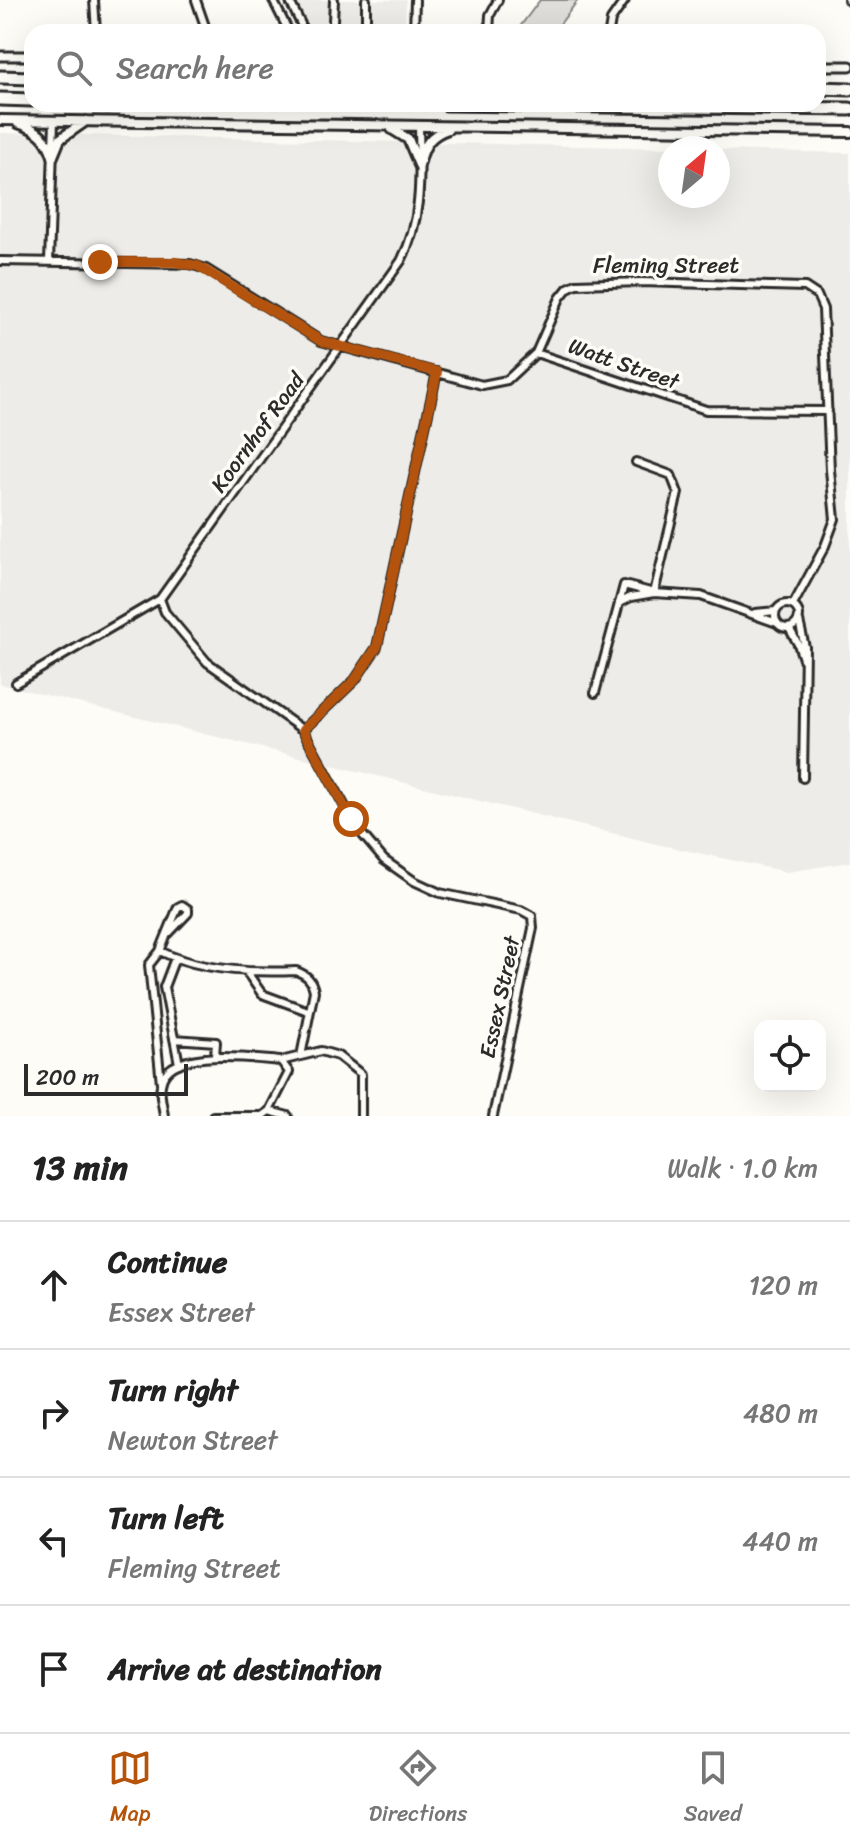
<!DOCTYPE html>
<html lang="en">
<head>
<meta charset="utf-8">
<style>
	:root { --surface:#fff; --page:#f2f2f2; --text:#222; --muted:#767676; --line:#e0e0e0; --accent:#b45309 }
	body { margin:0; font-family:Sriracha,sans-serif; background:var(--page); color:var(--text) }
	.controls { position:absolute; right:24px; bottom:24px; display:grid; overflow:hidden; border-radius:16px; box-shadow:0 8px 32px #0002 }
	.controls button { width:72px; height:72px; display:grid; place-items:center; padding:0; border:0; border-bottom:2px solid var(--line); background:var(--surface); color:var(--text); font:40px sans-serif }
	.compass { position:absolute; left:658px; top:136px; width:72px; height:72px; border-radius:50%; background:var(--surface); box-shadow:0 8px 32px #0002; rotate:29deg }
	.scale { position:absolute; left:24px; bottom:20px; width:164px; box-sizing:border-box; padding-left:8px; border:4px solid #2b2b2b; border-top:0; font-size:22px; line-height:28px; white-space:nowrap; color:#2b2b2b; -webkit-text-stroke:6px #fdfcf7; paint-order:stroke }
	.stop { position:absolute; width:24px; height:24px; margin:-18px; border:6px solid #b45309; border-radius:50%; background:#fff }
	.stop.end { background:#b45309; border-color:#fff; box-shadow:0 2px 8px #0008 }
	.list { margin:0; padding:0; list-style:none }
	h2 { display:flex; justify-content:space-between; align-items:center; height:104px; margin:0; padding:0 32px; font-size:34px }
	h2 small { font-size:26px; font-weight:400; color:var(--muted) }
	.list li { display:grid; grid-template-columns:52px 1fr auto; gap:24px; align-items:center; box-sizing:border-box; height:128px; padding:0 32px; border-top:2px solid var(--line) }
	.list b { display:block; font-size:30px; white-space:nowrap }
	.list p { margin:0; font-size:26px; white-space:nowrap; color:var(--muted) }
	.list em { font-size:26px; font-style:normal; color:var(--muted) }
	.icon { flex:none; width:44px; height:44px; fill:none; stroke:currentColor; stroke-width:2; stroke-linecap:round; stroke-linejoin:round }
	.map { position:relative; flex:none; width:850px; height:1116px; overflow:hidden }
	.search { position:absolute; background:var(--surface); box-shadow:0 8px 32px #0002; left:24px; right:24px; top:24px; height:88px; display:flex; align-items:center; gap:20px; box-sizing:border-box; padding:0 28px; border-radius:24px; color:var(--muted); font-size:30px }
	.sheet { height:616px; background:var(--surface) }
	nav { display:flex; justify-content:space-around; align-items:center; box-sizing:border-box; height:112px; border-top:2px solid var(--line); background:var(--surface); font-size:22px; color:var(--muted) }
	nav a { display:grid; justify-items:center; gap:4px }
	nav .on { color:var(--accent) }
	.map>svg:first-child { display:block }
	.built { fill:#edece8 }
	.green { fill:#dfdeda; stroke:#858482; stroke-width:2 }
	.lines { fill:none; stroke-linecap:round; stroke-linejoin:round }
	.minor-casing { stroke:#2b2b2b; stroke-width:12 }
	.tertiary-casing { stroke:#2b2b2b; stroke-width:13 }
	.secondary-casing { stroke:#2b2b2b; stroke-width:14 }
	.motorway-casing { stroke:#2b2b2b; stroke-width:17 }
	.minor { stroke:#fdfcf7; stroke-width:6 }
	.tertiary { stroke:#fdfcf7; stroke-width:7 }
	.secondary { stroke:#fdfcf7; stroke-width:8 }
	.motorway { stroke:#fdfcf7; stroke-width:11 }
	.route { stroke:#b45309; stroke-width:10 }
	.labels { text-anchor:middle; stroke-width:7; stroke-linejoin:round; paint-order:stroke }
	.street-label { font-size:22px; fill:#2b2b2b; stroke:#fdfcf7 }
</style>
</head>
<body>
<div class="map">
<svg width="850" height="1116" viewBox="0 0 850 1116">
	<rect width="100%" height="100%" fill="#fdfcf7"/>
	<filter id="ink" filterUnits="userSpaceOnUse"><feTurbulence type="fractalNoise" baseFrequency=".0125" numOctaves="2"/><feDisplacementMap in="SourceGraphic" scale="16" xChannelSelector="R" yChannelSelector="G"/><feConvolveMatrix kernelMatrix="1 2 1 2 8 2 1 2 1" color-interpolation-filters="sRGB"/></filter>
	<g filter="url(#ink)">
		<path class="built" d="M282,0h124l-1,32h-107z
			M0,133l670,15v48h48v-46l132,3v709l-63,10 -126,-27 -661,-161z"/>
		<path class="green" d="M540,0h38l-24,32h-38z"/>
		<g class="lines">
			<g class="minor-casing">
				<path id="minor" d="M94,0l2,32
					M196,0l11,32
					M273,0l16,32
					M848,0l2,2
					M290,2l11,22
					M333,21l1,-21
					M366,32v-32
					M414,32l1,-32
					M489,32l1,-17 8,-15
					M609,32l2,-12 14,-20
					M0,261l190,3 16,5 115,72 161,44 25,-5 29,-27 24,-55 8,-10 8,-4 66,-2 163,5 12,8 6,14 7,161 5,49 -10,27 -32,59
					M49,262l5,-141
					M536,353l170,57 122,1
					M160,599l5,13 42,50 96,68 53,97 28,33 30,21 26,12 81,17 11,6 1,12 -40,188
					M619,603l12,-6 23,-4 24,-100 -7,-18 -35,-13
					M775 616a12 12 0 1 1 24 0a12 12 0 1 1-24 0Z
					M755,613l21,-2
					M799,621l6,26 -2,131
					M789,628l9,16 5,15
					M16,683l144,-84 241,-338c22,-42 19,-88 18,-134
					M595,693l29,-108 30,8 47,3 76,27
					M303,730l52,-50 22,-33 60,-275
					M160,951c40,20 92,22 136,20 11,4 16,9 18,20l-13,65
					M175,958l-11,29 15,77
					M246,971l16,23 46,17
					M174,1039l42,3 -1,14
					M281,1061l40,-10 17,5 23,18v42
					M161,1083l-12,-118 11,-14 18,-44 4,-2 6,4v4l-20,21
					M164,1116c-1,-10 -5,-22 -3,-31 5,-40 94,-26 120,-24l8,11 -20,39
					M213,1116h49l7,-5 19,5"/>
			</g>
			<g class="tertiary-casing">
				<path id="tertiary" d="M0,56h32
					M818,66h32"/>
			</g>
			<g class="secondary-casing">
				<path id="secondary" d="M0,120l850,12
					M18,123c19,6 29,14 35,33
					M392,129l16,10 11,26
					M53,156l7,-17 26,-18
					M420,162c4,-17 10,-27 28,-33"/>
			</g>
			<g class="motorway-casing">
				<path id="motorway" d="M0,77l32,1
					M818,88l32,1
					M0,99l32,1
					M446,104l404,5"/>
			</g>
			<use href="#minor" class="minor"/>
			<use href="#tertiary" class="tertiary"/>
			<use href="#secondary" class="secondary"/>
			<use href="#motorway" class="motorway"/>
		</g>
	</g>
	<g class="lines" filter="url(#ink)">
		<path class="route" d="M100,262h74l24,4 123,75 116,31 -60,275 -22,33 -52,50 48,89"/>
	</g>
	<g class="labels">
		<g class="street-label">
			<text x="666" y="273">Fleming Street</text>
			<text transform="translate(624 363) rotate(19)" y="8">Watt Street</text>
			<text transform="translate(257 432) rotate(-54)" y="8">Koornhof Road</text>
			<text transform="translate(499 997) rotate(-78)" y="8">Essex Street</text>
		</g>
	</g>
</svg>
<div class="controls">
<button><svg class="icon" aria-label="locate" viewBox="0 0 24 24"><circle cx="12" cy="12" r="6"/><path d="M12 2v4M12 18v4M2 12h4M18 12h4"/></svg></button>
</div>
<svg class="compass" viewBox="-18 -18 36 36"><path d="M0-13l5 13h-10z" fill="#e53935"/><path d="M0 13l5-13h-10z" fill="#767676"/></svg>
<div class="scale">200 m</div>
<div class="stop" style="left:351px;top:819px"></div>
<div class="stop end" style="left:100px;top:262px"></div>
<div class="search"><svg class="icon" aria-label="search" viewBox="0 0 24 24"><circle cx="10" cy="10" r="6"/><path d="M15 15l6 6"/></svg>Search here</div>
</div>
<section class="sheet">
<h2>13 min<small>Walk · 1.0 km</small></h2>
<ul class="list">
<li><svg class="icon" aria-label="ahead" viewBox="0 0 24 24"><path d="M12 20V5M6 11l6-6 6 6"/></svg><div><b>Continue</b><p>Essex Street</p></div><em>120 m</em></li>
<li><svg class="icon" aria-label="right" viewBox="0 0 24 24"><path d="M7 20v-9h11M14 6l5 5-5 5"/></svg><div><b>Turn right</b><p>Newton Street</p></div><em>480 m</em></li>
<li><svg class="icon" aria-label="left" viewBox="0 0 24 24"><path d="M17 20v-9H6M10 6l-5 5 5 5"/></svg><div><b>Turn left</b><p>Fleming Street</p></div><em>440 m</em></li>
<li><svg class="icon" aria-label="arrive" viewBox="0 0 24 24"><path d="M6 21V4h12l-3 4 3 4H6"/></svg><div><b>Arrive at destination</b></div></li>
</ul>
</section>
<nav>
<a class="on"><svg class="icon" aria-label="map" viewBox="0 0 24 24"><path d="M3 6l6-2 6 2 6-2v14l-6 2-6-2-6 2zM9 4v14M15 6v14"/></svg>Map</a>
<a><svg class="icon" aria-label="directions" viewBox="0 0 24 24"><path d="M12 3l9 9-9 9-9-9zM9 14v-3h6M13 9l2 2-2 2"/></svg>Directions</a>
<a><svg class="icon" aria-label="saved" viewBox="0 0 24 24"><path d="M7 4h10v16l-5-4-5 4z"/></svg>Saved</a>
</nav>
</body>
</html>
